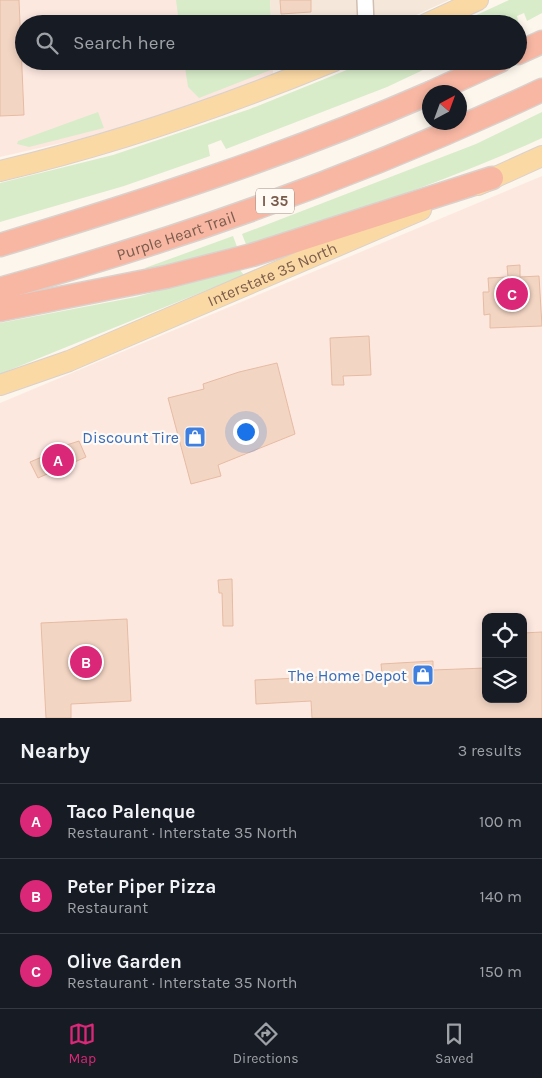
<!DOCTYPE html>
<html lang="en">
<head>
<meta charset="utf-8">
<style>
	:root { --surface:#171b24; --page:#242831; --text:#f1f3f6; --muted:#9ea1a6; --line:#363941; --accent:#db2777 }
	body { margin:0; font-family:Karla,sans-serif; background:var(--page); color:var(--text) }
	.controls { position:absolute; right:15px; bottom:15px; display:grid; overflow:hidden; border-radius:10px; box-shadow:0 2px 8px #0003 }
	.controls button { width:45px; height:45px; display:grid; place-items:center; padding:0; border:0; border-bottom:1px solid var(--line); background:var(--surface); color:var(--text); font:25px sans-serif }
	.compass { position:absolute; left:422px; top:85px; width:45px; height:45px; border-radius:50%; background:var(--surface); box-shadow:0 2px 8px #0003; rotate:41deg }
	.you { position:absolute; left:245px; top:431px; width:18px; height:18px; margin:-12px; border:4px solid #fff; border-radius:50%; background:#1a73e8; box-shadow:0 0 0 8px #1a73e833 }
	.badge { display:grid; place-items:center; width:32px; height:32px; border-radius:50%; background:var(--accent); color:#fff; font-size:16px; font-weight:700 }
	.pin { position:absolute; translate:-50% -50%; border:2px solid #fff; box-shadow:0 1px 5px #0006 }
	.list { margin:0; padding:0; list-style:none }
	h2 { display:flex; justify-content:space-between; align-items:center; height:65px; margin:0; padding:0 20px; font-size:21px }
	h2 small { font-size:16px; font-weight:400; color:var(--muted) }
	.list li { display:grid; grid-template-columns:32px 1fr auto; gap:15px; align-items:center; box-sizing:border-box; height:75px; padding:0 20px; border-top:1px solid var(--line) }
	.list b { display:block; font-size:19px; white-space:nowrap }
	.list p { margin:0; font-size:16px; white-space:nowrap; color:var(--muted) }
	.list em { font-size:16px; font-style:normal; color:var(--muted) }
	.icon { flex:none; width:28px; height:28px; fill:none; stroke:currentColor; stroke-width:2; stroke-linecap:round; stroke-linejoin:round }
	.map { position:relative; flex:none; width:542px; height:718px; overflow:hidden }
	.search { position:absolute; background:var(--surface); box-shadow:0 2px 8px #0003; left:15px; right:15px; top:15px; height:55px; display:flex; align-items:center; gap:12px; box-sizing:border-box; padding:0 18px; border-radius:28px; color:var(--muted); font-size:19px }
	.sheet { height:290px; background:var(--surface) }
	nav { display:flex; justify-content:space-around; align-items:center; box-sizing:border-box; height:70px; border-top:1px solid var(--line); background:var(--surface); font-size:14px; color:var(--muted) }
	nav a { display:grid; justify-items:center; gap:2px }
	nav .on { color:var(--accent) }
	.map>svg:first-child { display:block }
	.residential { fill:#f5e8da }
	.commercial { fill:#fde8e0; fill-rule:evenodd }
	.green { fill:#d8ecc9 }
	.building { fill:#f3d5c3; stroke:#e6bba3 }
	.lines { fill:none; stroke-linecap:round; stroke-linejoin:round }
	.minor-casing { stroke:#d1beb0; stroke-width:18 }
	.major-casing { stroke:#dad1cd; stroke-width:22 }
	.highway-casing { stroke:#dad1cd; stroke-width:25 }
	.minor { stroke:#fff; stroke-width:15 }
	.major { stroke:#fbd9a5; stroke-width:20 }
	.highway { stroke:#f7b7a3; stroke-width:22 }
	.labels { text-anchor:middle; stroke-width:4.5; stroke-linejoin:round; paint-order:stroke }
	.shield { fill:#fffaf3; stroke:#a28b7f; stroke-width:1 }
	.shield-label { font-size:15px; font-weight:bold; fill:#7a5c4d }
	.street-label { font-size:16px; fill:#7a5c4d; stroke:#fffaf3 }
	.shop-label { font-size:16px; fill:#366cbe; stroke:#fffaf3; text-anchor:end }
</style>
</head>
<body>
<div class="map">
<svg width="542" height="718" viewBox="0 0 542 718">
	<rect width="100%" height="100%" fill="#fdf6ec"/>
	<path class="residential" d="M270,0h179l-52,24h-126z"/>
	<path class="commercial" d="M0,0h270l1,24h-247v37h249v13l-122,45 -72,20 -79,18z
		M542,176v542h-542v-315zM486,617h37v82h-37z"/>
	<path class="green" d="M176,0h94l1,24h-92z
		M509,0h33v13l-15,8 -3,-8 -7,3 2,9h-1l-61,-1z
		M184,61h89v8l-74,29 -11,-11z
		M369,61h73l-55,26 -161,62 -5,-9 -13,5 2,11 -86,30 -124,36v-39l113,-28 137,-46z
		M98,112l6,16 -75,19 -12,-3 1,-3z
		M542,112v26c-96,44 -195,76 -295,109l-5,-13 234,-90z
		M233,236l6,16 -89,22 -5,-6z
		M239,269l5,6 -244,99v-51l136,-26z"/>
	<path class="building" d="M0,0h19l5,115 -24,1z
		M280,0h31v12l-30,2z
		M520,265v12l19,-1 3,50 -52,2v-14l-6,1 -1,-23h6l-1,-14 20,-1 -1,-11z
		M369,336l2,39 -28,1 1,9h-12l-2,-47z
		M277,363l18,71 -77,31 3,11 -30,8 -23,-86 36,-9 -1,-5 36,-12z
		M79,441l7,16 -48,21 -8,-16 19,-8 -1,-3z
		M232,579l1,47h-10l-1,-33h-3l-1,-13z
		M127,619l4,82 -60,3v14h-25l-5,-95z
		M542,632v86h-230l-1,-17 -55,3 -1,-24 127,-6 -1,-10 52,-3v9l53,-2v31h37v-66z"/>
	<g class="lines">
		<g class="minor-casing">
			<path id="minor" d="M365,0l1,24"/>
		</g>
		<g class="major-casing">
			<g id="major">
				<path d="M426,24l52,-24"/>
				<path d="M0,171c115,-27 225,-65 334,-110"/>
				<path d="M478,185l64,-29"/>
				<path id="s1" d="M0,385l69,-24 352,-151"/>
			</g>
		</g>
		<g class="highway-casing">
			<g id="highway">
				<path d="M518,53l24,-11"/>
				<path d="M432,92l68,-31"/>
				<path d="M0,245c146,-44 290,-91 430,-152"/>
				<path id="s2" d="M0,289c185,-51 368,-117 542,-199"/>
				<path d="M0,310l166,-33 86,-22 240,-77"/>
			</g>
		</g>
		<use href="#minor" class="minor"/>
		<use href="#major" class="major"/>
		<use href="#highway" class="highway"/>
	</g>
	<defs>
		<g id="shop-square" transform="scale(1.125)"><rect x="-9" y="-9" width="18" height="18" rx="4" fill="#3f7fe0" stroke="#fffaf3"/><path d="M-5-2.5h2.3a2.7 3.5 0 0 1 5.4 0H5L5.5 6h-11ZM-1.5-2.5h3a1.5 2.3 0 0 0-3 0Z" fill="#fff"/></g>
	</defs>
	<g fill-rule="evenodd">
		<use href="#shop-square" x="195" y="437"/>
		<use href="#shop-square" x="423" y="675"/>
	</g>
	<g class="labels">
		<rect class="shield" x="256" y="188.5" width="38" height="25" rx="4"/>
		<g class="shield-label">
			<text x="275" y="206">I 35</text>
		</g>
		<g class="street-label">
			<text dy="6" stroke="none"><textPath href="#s2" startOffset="184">Purple Heart Trail</textPath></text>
			<text dy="6" stroke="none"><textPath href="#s1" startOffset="294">Interstate 35 North</textPath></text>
		</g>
		<g class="shop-label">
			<text x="179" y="443">Discount Tire</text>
			<text x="407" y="681">The Home Depot</text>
		</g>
	</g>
</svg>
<div class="controls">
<button><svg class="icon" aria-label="locate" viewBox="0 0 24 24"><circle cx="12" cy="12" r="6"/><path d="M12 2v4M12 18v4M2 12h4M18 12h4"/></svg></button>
<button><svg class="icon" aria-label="layers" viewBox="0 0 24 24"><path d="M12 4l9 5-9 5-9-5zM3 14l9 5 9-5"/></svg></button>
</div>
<svg class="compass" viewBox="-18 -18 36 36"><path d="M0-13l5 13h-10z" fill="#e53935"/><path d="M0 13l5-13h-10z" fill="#9ea1a6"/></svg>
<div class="you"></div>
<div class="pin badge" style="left:58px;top:460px">A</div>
<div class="pin badge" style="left:86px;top:662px">B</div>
<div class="pin badge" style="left:512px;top:294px">C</div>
<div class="search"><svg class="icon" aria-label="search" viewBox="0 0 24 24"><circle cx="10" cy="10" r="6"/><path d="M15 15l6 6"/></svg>Search here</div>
</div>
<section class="sheet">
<h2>Nearby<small>3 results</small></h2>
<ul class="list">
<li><span class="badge">A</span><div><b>Taco Palenque</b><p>Restaurant · Interstate 35 North</p></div><em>100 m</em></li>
<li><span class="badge">B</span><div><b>Peter Piper Pizza</b><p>Restaurant</p></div><em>140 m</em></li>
<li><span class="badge">C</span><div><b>Olive Garden</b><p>Restaurant · Interstate 35 North</p></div><em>150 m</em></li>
</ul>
</section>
<nav>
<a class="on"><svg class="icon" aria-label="map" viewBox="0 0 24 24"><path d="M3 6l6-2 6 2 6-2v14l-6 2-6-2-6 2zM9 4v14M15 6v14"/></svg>Map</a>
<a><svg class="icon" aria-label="directions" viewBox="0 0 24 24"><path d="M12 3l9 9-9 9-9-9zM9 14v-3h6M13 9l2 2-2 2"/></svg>Directions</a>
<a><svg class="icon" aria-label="saved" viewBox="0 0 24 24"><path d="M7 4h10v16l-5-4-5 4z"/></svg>Saved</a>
</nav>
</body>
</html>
